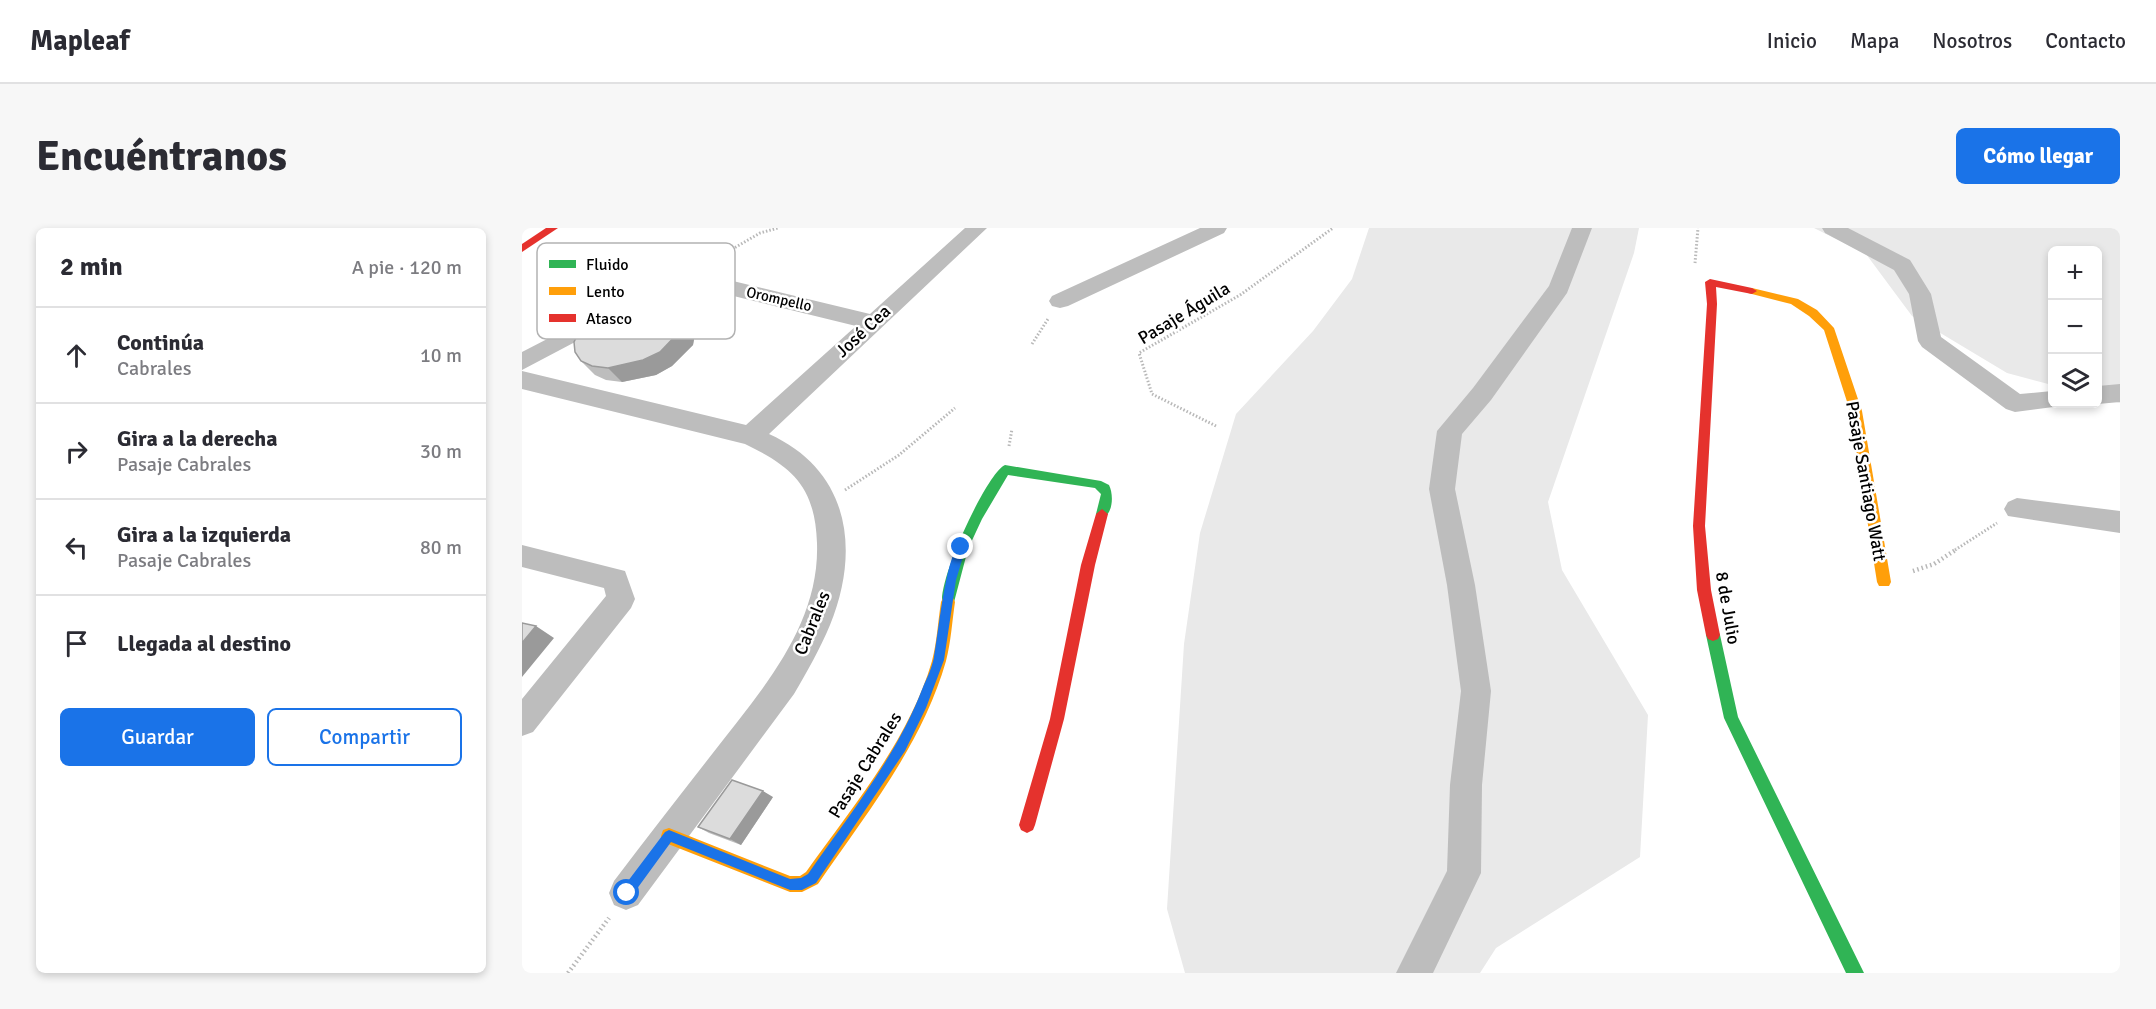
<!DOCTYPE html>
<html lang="es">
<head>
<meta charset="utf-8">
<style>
	:root { --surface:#fff; --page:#f7f7f7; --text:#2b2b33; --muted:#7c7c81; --line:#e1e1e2; --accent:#1a73e8 }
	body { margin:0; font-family:Signika,sans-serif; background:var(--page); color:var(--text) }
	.controls { position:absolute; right:18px; top:18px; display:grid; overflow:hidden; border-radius:9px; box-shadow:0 3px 9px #0003 }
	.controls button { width:54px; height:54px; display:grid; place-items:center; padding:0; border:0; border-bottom:2px solid var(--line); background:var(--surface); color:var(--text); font:30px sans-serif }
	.stop { position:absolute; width:18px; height:18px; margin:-14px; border:4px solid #1a73e8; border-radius:50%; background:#fff }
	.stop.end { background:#1a73e8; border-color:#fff; box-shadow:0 2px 6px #0008 }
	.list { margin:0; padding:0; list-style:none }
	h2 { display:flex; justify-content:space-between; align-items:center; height:78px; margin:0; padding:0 24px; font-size:26px }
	h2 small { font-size:20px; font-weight:400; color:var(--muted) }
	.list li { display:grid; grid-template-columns:39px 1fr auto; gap:18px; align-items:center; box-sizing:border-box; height:96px; padding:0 24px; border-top:2px solid var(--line) }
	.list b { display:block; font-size:22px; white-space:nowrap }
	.list p { margin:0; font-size:20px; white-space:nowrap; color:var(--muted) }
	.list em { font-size:20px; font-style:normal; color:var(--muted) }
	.actions { display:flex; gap:12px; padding:18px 24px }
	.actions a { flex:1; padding:14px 0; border:2px solid var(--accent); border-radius:9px; text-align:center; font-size:21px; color:var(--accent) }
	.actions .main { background:var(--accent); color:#fff }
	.icon { flex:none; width:33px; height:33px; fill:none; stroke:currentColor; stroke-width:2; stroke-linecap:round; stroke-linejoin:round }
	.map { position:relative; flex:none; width:1598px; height:745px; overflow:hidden; border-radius:9px }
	header { display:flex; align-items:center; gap:36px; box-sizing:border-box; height:84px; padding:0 30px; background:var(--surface); border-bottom:2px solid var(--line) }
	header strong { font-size:28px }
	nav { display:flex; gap:33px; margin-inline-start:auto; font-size:21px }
	.intro { display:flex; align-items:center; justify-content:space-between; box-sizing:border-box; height:144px; padding:0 36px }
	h1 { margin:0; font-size:42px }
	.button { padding:15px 27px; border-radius:9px; background:var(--accent); color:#fff; font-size:21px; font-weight:700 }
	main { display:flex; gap:36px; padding:0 36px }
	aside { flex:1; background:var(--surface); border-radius:9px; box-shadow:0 3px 9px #0003 }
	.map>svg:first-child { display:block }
	.green { fill:#e9e9e9 }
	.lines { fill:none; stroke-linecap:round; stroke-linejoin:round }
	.path-far1 { stroke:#b8b8b8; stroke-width:3; stroke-dasharray:1.5 2; stroke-linecap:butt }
	.path { stroke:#b8b8b8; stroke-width:4.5; stroke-dasharray:1.5 3; stroke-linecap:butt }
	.street { fill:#bdbdbd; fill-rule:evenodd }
	.fast { fill:#30b455; fill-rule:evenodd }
	.slow { fill:#ff9f0a; fill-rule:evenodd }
	.jam { fill:#e5322d; fill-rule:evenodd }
	.wall { fill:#bdbdbd }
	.shaded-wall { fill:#9a9a9a }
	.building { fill:#dcdcdc; stroke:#9a9a9a; stroke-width:1.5 }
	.route { fill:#1a73e8 }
	.labels { text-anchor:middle; stroke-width:5; stroke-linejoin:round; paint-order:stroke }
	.far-street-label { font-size:15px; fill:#000; stroke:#fff }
	.street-label { font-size:18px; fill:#000; stroke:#fff }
	.key { fill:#fff; stroke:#b2b2b2; stroke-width:1.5 }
	.key-label { font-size:16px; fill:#000 }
</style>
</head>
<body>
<header>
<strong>Mapleaf</strong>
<nav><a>Inicio</a><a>Mapa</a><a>Nosotros</a><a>Contacto</a></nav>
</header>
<div class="intro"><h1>Encuéntranos</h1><a class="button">Cómo llegar</a></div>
<main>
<aside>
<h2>2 min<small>A pie · 120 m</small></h2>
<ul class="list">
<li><svg class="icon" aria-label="ahead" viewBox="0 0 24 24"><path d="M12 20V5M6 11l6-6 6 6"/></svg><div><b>Continúa</b><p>Cabrales</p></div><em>10 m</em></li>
<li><svg class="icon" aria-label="right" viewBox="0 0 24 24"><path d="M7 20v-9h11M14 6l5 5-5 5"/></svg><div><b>Gira a la derecha</b><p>Pasaje Cabrales</p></div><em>30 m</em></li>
<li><svg class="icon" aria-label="left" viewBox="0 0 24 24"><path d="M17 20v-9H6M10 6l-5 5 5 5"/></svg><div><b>Gira a la izquierda</b><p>Pasaje Cabrales</p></div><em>80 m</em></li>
<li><svg class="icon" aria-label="arrive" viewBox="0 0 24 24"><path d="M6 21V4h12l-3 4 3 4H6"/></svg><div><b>Llegada al destino</b></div></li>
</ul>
<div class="actions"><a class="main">Guardar</a><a>Compartir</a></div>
</aside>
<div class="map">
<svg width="1598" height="745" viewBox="0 0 1598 745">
	<rect width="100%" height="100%" fill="#fff"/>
	<path class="green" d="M847,0h270l-5,25 -86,249 14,68 86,145 -8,142 -144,91 -16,25h-295l-18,-64 17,-265 16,-111 36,-119 77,-83 39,-52z
		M1292,0h306v175l-22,-6v-147h-46v135l-45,-12 -95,-57 -46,-62z"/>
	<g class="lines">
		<path class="path-far1" d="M207,23l31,-18 18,-5
			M1173,35l3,-35
			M510,116l16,-25
			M694,198l-64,-32 -13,-41 101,-58 93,-67
			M487,218l3,-17
			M323,262l54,-35 56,-47
			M1433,322l42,-27"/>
		<path class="path" d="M1391,343l21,-7 23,-15
			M46,745l41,-55"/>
		<path class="street" d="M443,0h22l-218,206c80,36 92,115 61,191 -10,24 -23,47 -36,69l-156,211 -12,5 -12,-5 -5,-12 5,-12c31,-41 63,-82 95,-123 49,-64 111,-130 108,-215 -2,-56 -24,-76 -72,-99l-223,-55v-18l224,54 110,-99 -171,-42 -163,86v-18l186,-96 8,2 3,5 -3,5 -12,6 166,40z
			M678,0h27l-3,5 -156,73 -8,2 -8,-2 -3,-5 3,-5z
			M1050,0h20l-25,65 -76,107 -29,34 -7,55 20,96 16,106 -9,94 -1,88 -48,100h-37l51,-102 3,-86 11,-94 -14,-106 -18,-96 8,-58 36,-43 76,-102z
			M1300,0h26l62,32 21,34 10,43 79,57 32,-3v13h10l-1,2 -46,6 -9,-3 -84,-62 -4,-6 -9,-47 -15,-24 -69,-37z
			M1598,156v18l-22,2h-1l1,-18z
			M1495,270l103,13v22l-112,-17 -4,-7 4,-7z
			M0,317l103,26 10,28 -4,9 -98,124 -11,4v-37l84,-103 -2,-8 -82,-21z"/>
		<path class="fast" d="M483,237l96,16 8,4c5,10 4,29 -7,34l-4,-1 -2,-4 5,-20 -6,-6 -87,-13 -26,44 -14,30 -15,57h-10c-9,-19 44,-134 62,-141z
			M1191,401l5,2 2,4 18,82 126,256h-18l-122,-255 -18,-83 2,-4z"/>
		<path class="slow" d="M1230,60l46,11 19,11 17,18 28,83 29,171 -2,4h-10l-2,-4 -27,-171 -26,-81 -15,-14 -18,-12 -43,-11 -1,-2z
			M426,368l5,2 2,4c-3,20 -4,40 -9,59 -24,84 -80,153 -128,223l-16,8h-12l-127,-50 -2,-6 2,-6 6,-2 121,48h10l6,-4c47,-66 103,-132 126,-211 5,-19 6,-40 9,-59l2,-4z"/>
		<path class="jam" d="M24,0h12l-36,24v-8z
			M1188,51l42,9 5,3 -5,3 -36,-7 1,17 -12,222 6,64 9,45 -2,4 -5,2 -5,-2 -2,-4 -9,-45 -4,-64 14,-222 -2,-22z
			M580,281l6,5 -13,51 -31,154 -29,106 -2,5 -6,3 -6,-3 -2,-5 31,-106 31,-154 15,-51z"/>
	</g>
	<path class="wall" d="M159,82l11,15 3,9 -2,11 -21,21 -16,9 -34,7 -16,-2 -11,-5 -14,-14z
		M251,569l-32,48 -32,-12 -11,-6z"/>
	<path class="shaded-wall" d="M159,82l11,15 3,9 -2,11 -21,21 -16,9 -34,7 -14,-14z
		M14,398l18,12 -32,39v-34z
		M241,563l10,6 -32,48 -11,-6z"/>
	<path class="building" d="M137,70l14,4 8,8 3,9 -3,11 -21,22 -17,8 -35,8 -16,-2 -11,-5 -6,-9 -1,-10 6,-12 11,-11 33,-17z
		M0,395l14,3 -14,17z
		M210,552l31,11 -33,48 -32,-12z"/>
	<path class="route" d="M439,315l5,4 -10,33 -12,80 -18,48 -21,43 -89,132 -14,7h-12l-119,-48 -40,55h-9v-8l43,-57 4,-2 121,49 11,-1 7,-4c41,-59 89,-118 115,-187 4,-9 9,-19 11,-30 4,-20 12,-106 27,-114z"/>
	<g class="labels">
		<g class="far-street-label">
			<text transform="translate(257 71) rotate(13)" y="5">Orompello</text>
		</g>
		<g class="street-label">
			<text transform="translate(662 85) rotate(-31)" y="6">Pasaje Águila</text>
			<text transform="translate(341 103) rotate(-43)" y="6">José Cea</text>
			<text transform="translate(1344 253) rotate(80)" y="6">Pasaje Santiago Watt</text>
			<text transform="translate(1206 380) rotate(80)" y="6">8 de Julio</text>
			<text transform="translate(290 395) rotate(-68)" y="6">Cabrales</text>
			<text transform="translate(343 537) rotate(-58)" y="6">Pasaje Cabrales</text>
		</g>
	</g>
	<rect x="15" y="15" width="198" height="96" rx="9" class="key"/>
	<rect x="27" y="32" width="27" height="8" fill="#30b455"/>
	<rect x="27" y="59" width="27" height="8" fill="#ff9f0a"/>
	<rect x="27" y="86" width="27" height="8" fill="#e5322d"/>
	<g class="key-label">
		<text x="64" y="42">Fluido</text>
		<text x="64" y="69">Lento</text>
		<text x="64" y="96">Atasco</text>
	</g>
</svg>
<div class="controls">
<button>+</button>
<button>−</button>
<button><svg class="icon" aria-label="layers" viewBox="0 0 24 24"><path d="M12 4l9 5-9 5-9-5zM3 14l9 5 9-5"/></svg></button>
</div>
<div class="stop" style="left:105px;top:665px"></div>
<div class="stop end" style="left:439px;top:319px"></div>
</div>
</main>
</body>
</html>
